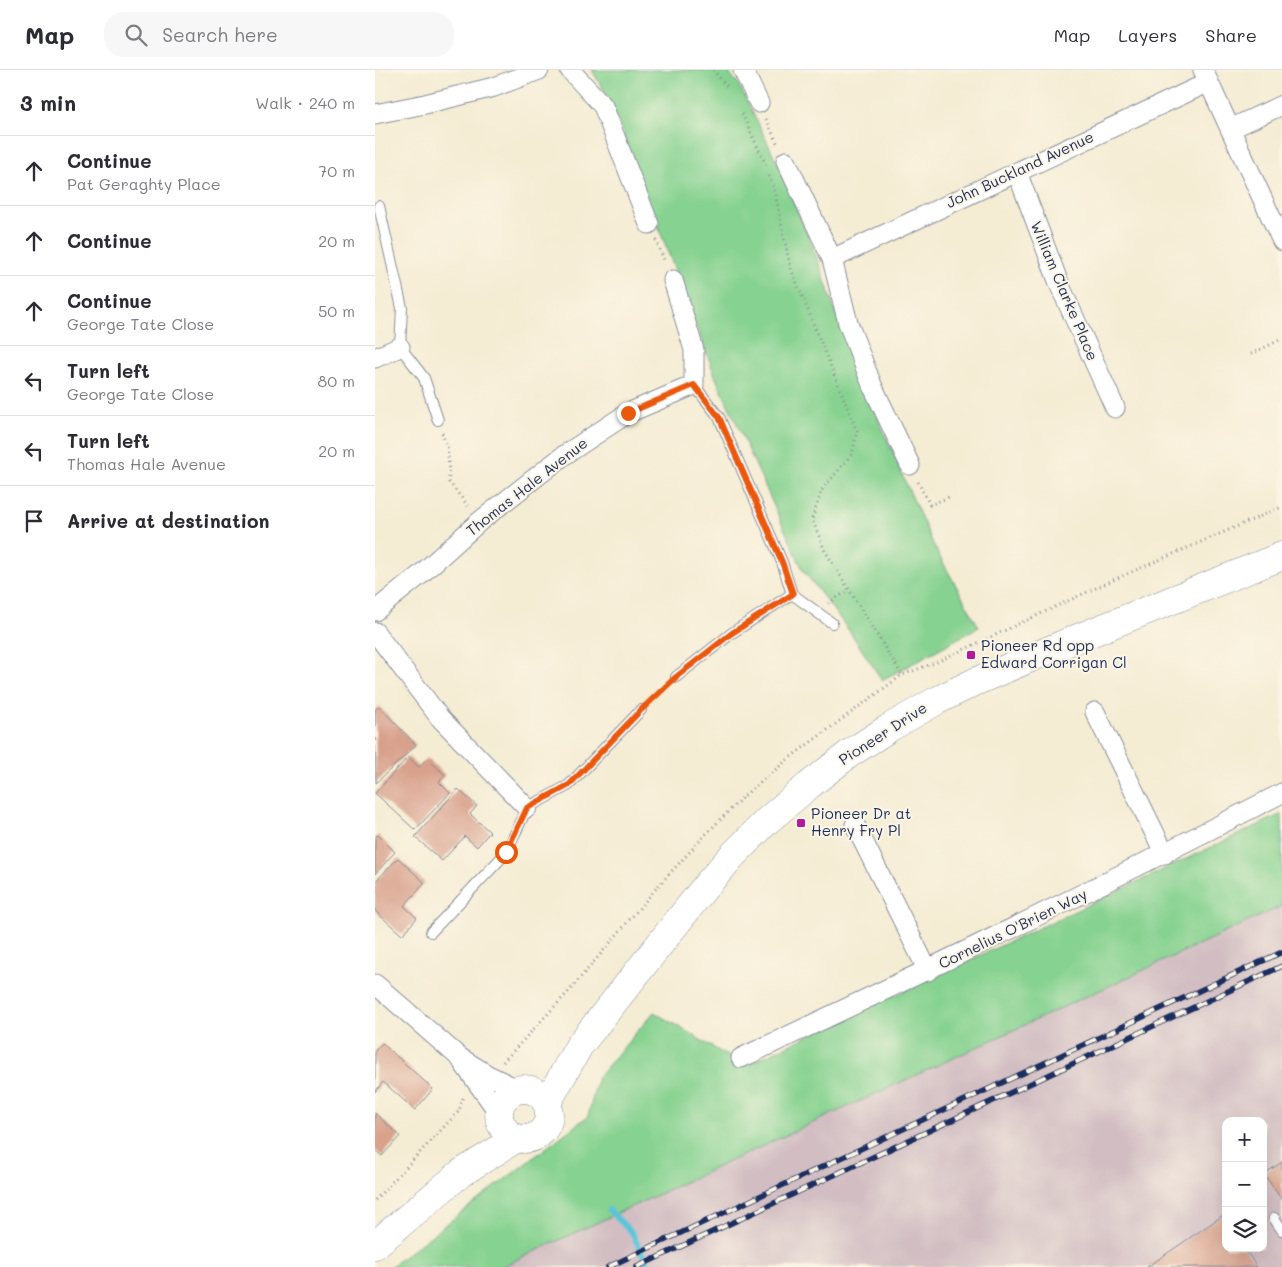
<!DOCTYPE html>
<html lang="en">
<head>
<meta charset="utf-8">
<style>
	:root { --surface:#fff; --page:#f7f7f7; --text:#2b2b33; --muted:#7c7c81; --line:#e1e1e2 }
	body { margin:0; font-family:Mali,sans-serif; background:var(--page); color:var(--text) }
	.controls { position:absolute; right:15px; bottom:15px; display:grid; overflow:hidden; border-radius:10px; box-shadow:0 5px 20px #0002 }
	.controls button { width:45px; height:45px; display:grid; place-items:center; padding:0; border:0; border-bottom:1px solid var(--line); background:var(--surface); color:var(--text); font:25px sans-serif }
	.stop { position:absolute; width:15px; height:15px; margin:-11px; border:4px solid #ea580c; border-radius:50%; background:#fff }
	.stop.end { background:#ea580c; border-color:#fff; box-shadow:0 1px 5px #0008 }
	.list { margin:0; padding:0; list-style:none }
	h2 { display:flex; justify-content:space-between; align-items:center; height:65px; margin:0; padding:0 20px; font-size:21px }
	h2 small { font-size:16px; font-weight:400; color:var(--muted) }
	.list li { display:grid; grid-template-columns:32px 1fr auto; gap:15px; align-items:center; box-sizing:border-box; height:70px; padding:0 20px; border-top:1px solid var(--line) }
	.list b { display:block; font-size:19px; white-space:nowrap }
	.list p { margin:0; font-size:16px; white-space:nowrap; color:var(--muted) }
	.list em { font-size:16px; font-style:normal; color:var(--muted) }
	.icon { flex:none; width:28px; height:28px; fill:none; stroke:currentColor; stroke-width:2; stroke-linecap:round; stroke-linejoin:round }
	.map { position:relative; flex:none; width:907px; height:1197px; overflow:hidden }
	header { display:flex; align-items:center; gap:30px; box-sizing:border-box; height:70px; padding:0 25px; background:var(--surface); border-bottom:1px solid var(--line) }
	header strong { font-size:24px }
	nav { display:flex; gap:28px; margin-inline-start:auto; font-size:18px }
	.search { width:350px; height:45px; background:var(--page); display:flex; align-items:center; gap:12px; box-sizing:border-box; padding:0 18px; border-radius:20px; color:var(--muted); font-size:19px }
	main { display:flex }
	aside { flex:1; background:var(--surface) }
	.map>svg:first-child { display:block }
	.industrial { fill:#d2bec2; fill-rule:evenodd }
	.green { fill:#86d290; stroke:#508077 }
	.lines { fill:none; stroke-linecap:round; stroke-linejoin:round }
	.stream { stroke:#5cc4d9; stroke-width:6 }
	.building { fill:#d8a18c }
	.service-casing { stroke:#888e98; stroke-width:12 }
	.minor-casing { stroke:#888e98; stroke-width:21 }
	.secondary-casing { stroke:#888e98; stroke-width:29 }
	.path { stroke:#888e98; stroke-width:3; stroke-dasharray:1 4; stroke-linecap:butt }
	.service { stroke:#fff; stroke-width:10 }
	.minor { stroke:#fff; stroke-width:19 }
	.secondary { stroke:#fff; stroke-width:28 }
	.rail-casing { stroke:#1b2f5e; stroke-width:5.5 }
	.rail { stroke:#fcf5e5; stroke-width:4; stroke-dasharray:11; stroke-linecap:butt }
	.route { stroke:#ea580c; stroke-width:6 }
	.poi-dot { fill:#b5179e; stroke:#fcf5e5; stroke-width:2 }
	.labels { text-anchor:middle; stroke-width:4; stroke-linejoin:round; paint-order:stroke }
	.street-label { font-size:15px; fill:#1b2f5e; stroke:#fcf5e5 }
	.poi-label { font-size:15px; fill:#1b2f5e; stroke:#fcf5e5; text-anchor:start }
</style>
</head>
<body>
<header>
<strong>Map</strong>
<div class="search"><svg class="icon" aria-label="search" viewBox="0 0 24 24"><circle cx="10" cy="10" r="6"/><path d="M15 15l6 6"/></svg>Search here</div>
<nav><a>Map</a><a>Layers</a><a>Share</a></nav>
</header>
<main>
<aside>
<h2>3 min<small>Walk · 240 m</small></h2>
<ul class="list">
<li><svg class="icon" aria-label="ahead" viewBox="0 0 24 24"><path d="M12 20V5M6 11l6-6 6 6"/></svg><div><b>Continue</b><p>Pat Geraghty Place</p></div><em>70 m</em></li>
<li><svg class="icon" aria-label="ahead" viewBox="0 0 24 24"><path d="M12 20V5M6 11l6-6 6 6"/></svg><div><b>Continue</b></div><em>20 m</em></li>
<li><svg class="icon" aria-label="ahead" viewBox="0 0 24 24"><path d="M12 20V5M6 11l6-6 6 6"/></svg><div><b>Continue</b><p>George Tate Close</p></div><em>50 m</em></li>
<li><svg class="icon" aria-label="left" viewBox="0 0 24 24"><path d="M17 20v-9H6M10 6l-5 5 5 5"/></svg><div><b>Turn left</b><p>George Tate Close</p></div><em>80 m</em></li>
<li><svg class="icon" aria-label="left" viewBox="0 0 24 24"><path d="M17 20v-9H6M10 6l-5 5 5 5"/></svg><div><b>Turn left</b><p>Thomas Hale Avenue</p></div><em>20 m</em></li>
<li><svg class="icon" aria-label="arrive" viewBox="0 0 24 24"><path d="M6 21V4h12l-3 4 3 4H6"/></svg><div><b>Arrive at destination</b></div></li>
</ul>
</aside>
<div class="map">
<svg width="907" height="1197" viewBox="0 0 907 1197">
	<rect width="100%" height="100%" fill="#fcf5e5"/>
	<filter id="ink" filterUnits="userSpaceOnUse"><feTurbulence type="fractalNoise" baseFrequency=".02" numOctaves="2"/><feDisplacementMap in="SourceGraphic" scale="10" xChannelSelector="R" yChannelSelector="G"/><feConvolveMatrix kernelMatrix="1 2 1 2 8 2 1 2 1" color-interpolation-filters="sRGB"/></filter>
	<filter id="wash" filterUnits="userSpaceOnUse"><feTurbulence type="fractalNoise" baseFrequency=".0096" numOctaves="4" result="noise"/><feDisplacementMap in="SourceGraphic" scale="20" xChannelSelector="R" yChannelSelector="G"/><feGaussianBlur stdDeviation="1.12" result="paint"/><feColorMatrix in="noise" values="0 0 0 0 0 0 0 0 0 0 0 0 0 0 0 0 0 1.4 0 .05"/><feComposite in="paint" operator="in"/></filter>
	<g filter="url(#wash)">
		<rect width="100%" height="100%" fill="#f4ecd3"/>
		<path class="industrial" d="M907,836v361h-781l179,-83zM851,1051h37v127h-37z"/>
		<path class="green" d="M217,0h134l12,13 40,81 41,99 25,74 56,133 35,78 44,79 -97,53 -32,-48 -47,-62 -87,-192 -105,-275z
			M907,744v92l-781,361h-111l198,-151 10,-39 56,-65 90,54z"/>
		<g class="lines">
			<path class="stream" d="M234,1140l23,23 17,34"/>
		</g>
		<g id="blocks">
			<path class="building" d="M4,636l37,39 -40,38 -1,-73z
				M33,687l11,10 8,-9 18,17 -6,7 11,11 -35,37 -40,-37z
				M83,719l19,17 -7,8 20,18 -13,15 -12,-11 -23,25 -27,-24z
				M3,765l17,17 -20,22v-36z
				M23,788l27,25 -21,23 13,12 -15,17 -27,-24v-29z
				M7,973l51,46 -18,21 -32,-28 -8,10v-41z
				M0,1043l25,23 -18,20 -7,-6z
				M907,1092v38l-18,-26z
				M847,1146l4,5v27h18l13,19h-110z"/>
		</g>
	</g>
	<g filter="url(#ink)">
		<use href="#blocks" fill-opacity="0" stroke="#888e98" stroke-width="1"/>
		<g class="lines">
			<g class="service-casing">
				<path id="service" d="M4,136l23,102 -2,39 24,31 14,42
					M319,315l25,32 63,145 10,32 40,29
					M301,607l56,-44 60,-39
					M56,862l75,-79 21,-45 42,-23 72,-75
					M899,1148l8,12"/>
			</g>
			<g class="minor-casing">
				<path id="minor" d="M195,0l33,36 46,118
					M368,0l16,33
					M828,0l79,171
					M0,44l50,-10 69,-17 45,-17
					M855,59l52,-24
					M411,91l46,98 16,64 24,62 38,80
					M642,102l43,114 55,122
					M457,189l377,-177
					M0,288l25,-11
					M0,541l45,-36 60,-54 83,-65 65,-43 66,-28v-35l-21,-70
					M0,562l65,86 87,90
					M720,642l70,142
					M480,755l73,146
					M0,914l84,73 29,18 29,14
					M366,988c182,-85 362,-173 541,-265
					M88,993l36,50"/>
			</g>
			<g class="secondary-casing">
				<path id="secondary" d="M124 1044a25 25 0 1 1 50 0a25 25 0 1 1-50 0Z
					M172,1033l32,-57 126,-159 27,-31 36,-36 40,-34 41,-32 40,-26 47,-27 41,-20 91,-39 214,-86
					M0,1175l86,-72 56,-35"/>
			</g>
			<path class="path" d="M338,0l16,19
				M367,44l24,51
				M391,49l12,26
				M394,106l5,12 16,78 67,165 -5,23 -30,36 -10,29 13,32 77,124
				M281,170l9,22
				M876,284l31,-15
				M67,363l6,16 1,33 19,24
				M543,412l12,23 19,-8
				M453,533l21,-13
				M275,631l16,-15
				M128,992l67,-72 89,-105 49,-53 38,-38 46,-38 110,-81 35,-13 176,-82 169,-73
				M0,1130l84,-89 5,-16"/>
			<use href="#service" class="service"/>
			<use href="#minor" class="minor"/>
			<use href="#secondary" class="secondary"/>
			<g class="rail-casing">
				<path id="rail" d="M233,1197l674,-315
					M262,1197l645,-301"/>
			</g>
			<use href="#rail" class="rail"/>
		</g>
	</g>
	<g class="lines" filter="url(#ink)">
		<path class="route" d="M131,782l21,-44 42,-23 72,-75 35,-33 56,-44 61,-39 -11,-32 -63,-145 -25,-32 -66,28"/>
	</g>
	<g class="poi-dot">
		<rect x="591" y="580" width="10" height="10" rx="2.5"/>
		<rect x="421" y="748" width="10" height="10" rx="2.5"/>
	</g>
	<g class="labels">
		<g class="street-label">
			<text transform="translate(645 100) rotate(-25)" y="5">John Buckland Avenue</text>
			<text transform="translate(689 221) rotate(67)" y="5">William Clarke Place</text>
			<text transform="translate(152 417) rotate(-38)" y="5">Thomas Hale Avenue</text>
			<text transform="translate(508 664) rotate(-33)" y="5">Pioneer Drive</text>
			<text transform="translate(638 859) rotate(-26)" y="5">Cornelius O'Brien Way</text>
		</g>
		<g class="poi-label">
			<text x="606" y="581">Pioneer Rd opp<tspan x="606" dy="17">Edward Corrigan Cl</tspan></text>
			<text x="436" y="749">Pioneer Dr at<tspan x="436" dy="17">Henry Fry Pl</tspan></text>
		</g>
	</g>
</svg>
<div class="controls">
<button>+</button>
<button>−</button>
<button><svg class="icon" aria-label="layers" viewBox="0 0 24 24"><path d="M12 4l9 5-9 5-9-5zM3 14l9 5 9-5"/></svg></button>
</div>
<div class="stop" style="left:131px;top:782px"></div>
<div class="stop end" style="left:253px;top:343px"></div>
</div>
</main>
</body>
</html>
